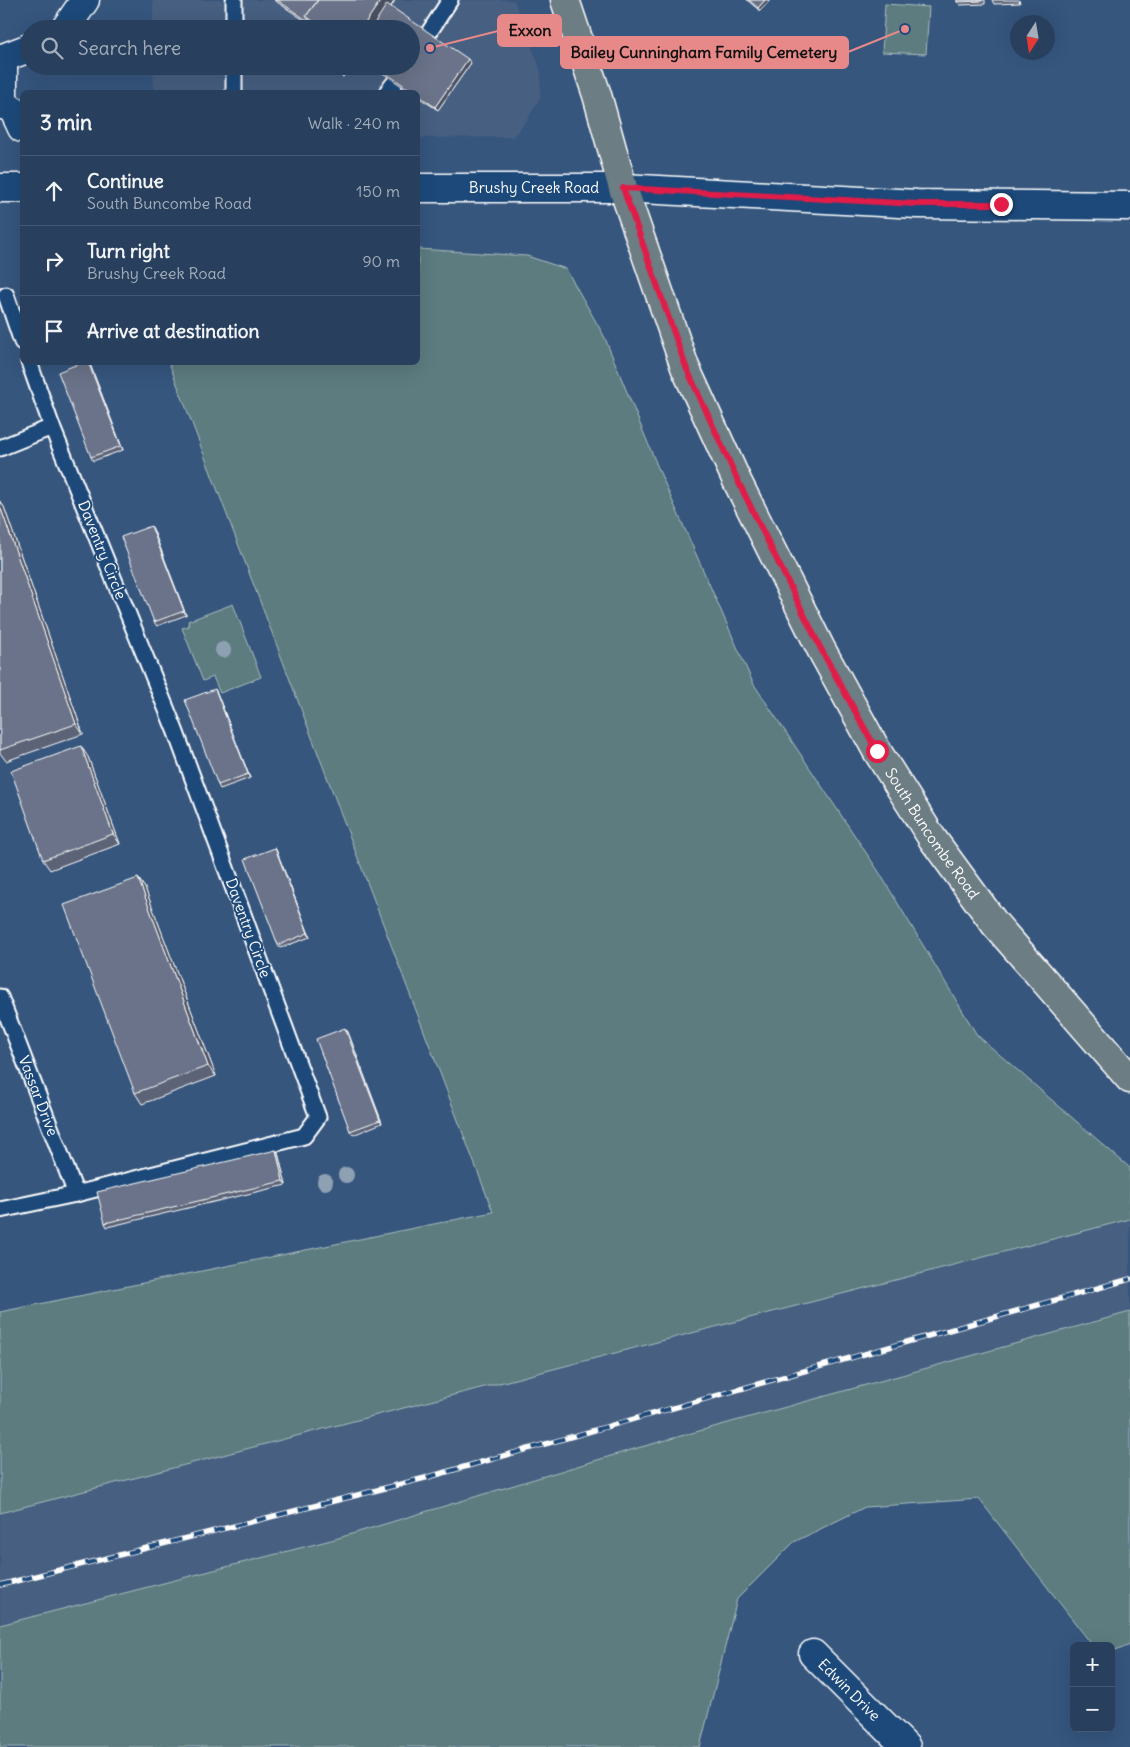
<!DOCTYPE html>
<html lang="en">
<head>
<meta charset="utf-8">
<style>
	:root { --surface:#28405e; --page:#344b67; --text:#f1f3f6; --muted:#a5afbc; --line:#445973 }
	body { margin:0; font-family:Delius,sans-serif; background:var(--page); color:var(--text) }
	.controls { position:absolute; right:15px; bottom:15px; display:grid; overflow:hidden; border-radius:8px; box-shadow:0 5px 20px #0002 }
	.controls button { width:45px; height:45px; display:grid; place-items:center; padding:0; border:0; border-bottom:1px solid var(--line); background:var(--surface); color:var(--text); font:25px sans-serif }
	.compass { position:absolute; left:1010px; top:15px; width:45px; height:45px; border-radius:50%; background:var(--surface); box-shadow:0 5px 20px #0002; rotate:192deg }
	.stop { position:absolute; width:15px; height:15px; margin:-11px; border:4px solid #e11d48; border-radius:50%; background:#fff }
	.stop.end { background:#e11d48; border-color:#fff; box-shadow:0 1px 5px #0008 }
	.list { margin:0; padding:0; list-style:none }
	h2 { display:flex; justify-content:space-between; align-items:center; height:65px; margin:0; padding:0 20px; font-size:21px }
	h2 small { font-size:16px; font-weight:400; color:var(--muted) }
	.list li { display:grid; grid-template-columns:32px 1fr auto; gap:15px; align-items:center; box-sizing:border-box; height:70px; padding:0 20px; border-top:1px solid var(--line) }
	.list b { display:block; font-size:19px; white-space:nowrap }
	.list p { margin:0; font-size:16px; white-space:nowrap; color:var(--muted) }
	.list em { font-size:16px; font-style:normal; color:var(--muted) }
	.icon { flex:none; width:28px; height:28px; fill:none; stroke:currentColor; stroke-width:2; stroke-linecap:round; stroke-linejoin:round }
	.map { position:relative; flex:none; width:1130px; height:1747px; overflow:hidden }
	.search { position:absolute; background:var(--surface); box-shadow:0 5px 20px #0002; left:20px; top:20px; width:400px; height:55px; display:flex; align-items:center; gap:12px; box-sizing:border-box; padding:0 18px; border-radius:28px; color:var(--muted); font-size:19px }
	.panel { position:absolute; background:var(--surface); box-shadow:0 5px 20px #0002; left:20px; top:90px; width:400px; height:275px; border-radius:8px }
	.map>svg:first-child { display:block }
	.built { fill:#465f81 }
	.green { fill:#5b7b7f; stroke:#adbdbf }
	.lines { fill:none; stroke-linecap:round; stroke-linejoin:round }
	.lane-casing { stroke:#fff; stroke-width:19 }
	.street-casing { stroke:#fff; stroke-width:31 }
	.secondary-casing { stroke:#fff; stroke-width:31 }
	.primary-casing { stroke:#fff; stroke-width:31 }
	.lane { stroke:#1f4a7a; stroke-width:15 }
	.street { stroke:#1f4a7a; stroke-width:28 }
	.secondary { stroke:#1f4a7a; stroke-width:28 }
	.primary { stroke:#6d7d84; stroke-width:28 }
	.rail-casing { stroke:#fff; stroke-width:5.5 }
	.rail { stroke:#1f4a7a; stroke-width:4; stroke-dasharray:11; stroke-linecap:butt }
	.tree { fill:#8ea1b3 }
	.wall { fill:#5b6376; stroke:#fff }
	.shaded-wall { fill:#4a5060; stroke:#fff }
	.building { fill:#6a7389; stroke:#fff }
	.route { stroke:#e11d48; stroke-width:6 }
	.labels { text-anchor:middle; stroke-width:4; stroke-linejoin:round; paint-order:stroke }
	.street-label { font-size:15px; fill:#fff; stroke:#1f4a7a }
	.leader { fill:none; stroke:#e88989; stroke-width:2 }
	.callout-dot { fill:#e88989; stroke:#1f4a7a; stroke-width:2 }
	.callout { fill:#e88989; stroke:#e88989; stroke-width:2 }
	.callout-label { font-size:16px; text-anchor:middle; font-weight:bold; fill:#111 }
</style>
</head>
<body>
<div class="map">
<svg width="1130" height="1747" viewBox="0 0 1130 1747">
	<rect width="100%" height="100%" fill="#36567e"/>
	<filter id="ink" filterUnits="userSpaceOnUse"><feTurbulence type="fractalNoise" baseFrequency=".02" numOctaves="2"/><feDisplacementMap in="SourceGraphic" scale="10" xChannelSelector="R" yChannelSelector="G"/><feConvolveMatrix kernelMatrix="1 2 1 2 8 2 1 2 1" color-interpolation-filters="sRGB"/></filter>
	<g filter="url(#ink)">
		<path class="built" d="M153,0h361l27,71 -1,27 -12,21 -15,18 -95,1v-46h-264l-1,-26h258v-37h-258z
			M1130,1219v93l-496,137 -299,90 -335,86v-112z"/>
		<path class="green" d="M885,4l44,3 -3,47 -44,-2z
			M418,249l109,7 39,13 38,67 57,139 92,208 126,189 98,163 153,133v51l-1130,294v-201l493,-100 -324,-849 249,-1z
			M233,604l28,73 -41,16 -7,-16 -10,4 -21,-53 7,-2 -1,-5z
			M1130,1312v332l-19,8v-6h-18l-114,-147 -114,8 -71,35 -57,57 -37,148h-700v-122l335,-86 299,-90z"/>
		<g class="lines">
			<g class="lane-casing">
				<g id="lane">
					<path d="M234,29v-29"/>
					<path d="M428,34l22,-34"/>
					<path d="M234,92v-26"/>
					<path d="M387,92l8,-10"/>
					<path d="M6,295l16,47"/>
					<path d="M0,448l52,-21"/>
					<path id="s1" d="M0,997l76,197"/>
					<path d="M0,1210l76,-16 228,-58 14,-19 -143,-387 -123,-303 -23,-65"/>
				</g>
			</g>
			<g class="street-casing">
				<g id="street">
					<path d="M65,29l20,-29"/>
					<path d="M0,59l29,-11"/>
					<path d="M3,103l11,8 8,17"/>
					<path d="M0,105l3,-2v-44"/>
					<path id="s2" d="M813,1654l93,93"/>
				</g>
			</g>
			<g class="secondary-casing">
				<g id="secondary">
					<path d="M0,188h22"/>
					<path id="s3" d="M418,188h205l294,16 213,2"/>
				</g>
			</g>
			<g class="primary-casing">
				<g id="primary">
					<path id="s4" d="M565,0l32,95 26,93 62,179 52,114 84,168 56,102 55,87 63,86 135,155"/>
				</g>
			</g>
			<use href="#lane" class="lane"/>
			<use href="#street" class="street"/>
			<use href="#secondary" class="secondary"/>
			<use href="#primary" class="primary"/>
			<g class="rail-casing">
				<path id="rail" d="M0,1585l425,-107 705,-199"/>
			</g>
			<use href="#rail" class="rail"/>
		</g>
		<g class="tree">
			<circle cx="223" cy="650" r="8"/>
			<circle cx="346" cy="1175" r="8"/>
			<circle cx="325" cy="1182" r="8"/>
		</g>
		<path class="wall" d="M274,0h121l-4,7 80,56 -33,47 -20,-13v-5h-7l-39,-26h39v-37h-108l4,-7z
			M747,0h23l-10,11z
			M957,0h28v4l-25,1 -3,-3z
			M992,0h27l1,3 -26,1z
			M327,66h23l-7,11z
			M90,364l33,86 -30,11 -2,-4z
			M0,501l4,6 79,227 -77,27 -6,-8z
			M151,526l2,3 33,86 -29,11 -3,-4z
			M217,693l33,85 -30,11 -2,-4z
			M88,757l32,87 -70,26 -7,-10z
			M275,848l2,4 33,85 -30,11 -2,-3z
			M138,878l7,10 71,188 -74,28 -7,-11z
			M345,1028l3,4 34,91 -29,12 -3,-4z
			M276,1150l2,3 8,32 -179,42 -2,-4z"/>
		<path class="shaded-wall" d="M381,0h14l-19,29h-15z
			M765,0h5l-10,11 -2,-3z
			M468,59l3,4 -33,47 -3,-3z
			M340,66h10l-7,11 -5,-7z
			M88,362l2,2 33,86 -2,-4z
			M0,501l4,6 79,227 -7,-10 -76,-218z
			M151,526l2,3 33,86 -2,-4z
			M215,689l2,4 33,85 -2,-4z
			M81,746l7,11 32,87 -7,-10z
			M275,848l2,4 33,85 -2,-4z
			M138,878l7,10 71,188 -8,-10z
			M345,1028l3,4 34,91 -2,-3z
			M276,1150l2,3 8,32 -3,-4z"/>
		<path class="building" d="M277,0h41l-12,16 3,4 -1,1z
			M318,0h63l-20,29h-37l-18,-13z
			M749,0h16l-7,8z
			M957,0h25v1l-25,1z
			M387,4l81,55 -33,48 -17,-12v-3h-4l-39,-26h36v-37h-40z
			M309,20l13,9h-19z
			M333,66h7l-2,4z
			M83,362h5l33,84 -30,11 -33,-85z
			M0,506l76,218 -76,26z
			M151,526l33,85 -30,11 -33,-85z
			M215,689l33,85 -30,11 -33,-85z
			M81,746l32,88 -70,26 -32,-89z
			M275,848l33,85 -30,12 -33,-86z
			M138,878l70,188 -73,27 -71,-188z
			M345,1028l35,92 -30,11 -34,-92z
			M276,1150l7,31 -178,42 -8,-31z"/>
	</g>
	<g class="lines" filter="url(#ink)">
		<path class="route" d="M877,751l-56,-102 -83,-168 -52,-114 -63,-179 294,16h84"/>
	</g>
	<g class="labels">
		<g class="street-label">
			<text dy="5" stroke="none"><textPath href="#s3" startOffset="116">Brushy Creek Road</textPath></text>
			<text transform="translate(102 550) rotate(68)" y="5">Daventry Circle</text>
			<text dy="5" stroke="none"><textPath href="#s4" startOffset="915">South Buncombe Road</textPath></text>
			<text transform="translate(248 928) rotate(70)" y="5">Daventry Circle</text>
			<text dy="5" stroke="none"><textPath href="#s1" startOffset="106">Vassar Drive</textPath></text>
			<text dy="5" stroke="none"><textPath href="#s2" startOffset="51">Edwin Drive</textPath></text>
		</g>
	</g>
	<path class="leader" d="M430 48L498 31M905 29L848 52"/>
	<g class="callout-dot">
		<circle cx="430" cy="48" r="5"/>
		<circle cx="905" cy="29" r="5"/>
	</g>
	<g class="callout">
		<rect x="498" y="15" width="63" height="31" rx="5"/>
		<rect x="561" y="37" width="287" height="31" rx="5"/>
	</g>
	<g class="callout-label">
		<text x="530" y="36">Exxon</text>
		<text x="704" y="58">Bailey Cunningham Family Cemetery</text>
	</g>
</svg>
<div class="controls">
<button>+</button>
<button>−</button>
</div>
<svg class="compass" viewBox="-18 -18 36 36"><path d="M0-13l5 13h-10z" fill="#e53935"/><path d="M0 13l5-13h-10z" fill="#a5afbc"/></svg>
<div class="stop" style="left:877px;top:751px"></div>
<div class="stop end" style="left:1001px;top:204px"></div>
<div class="search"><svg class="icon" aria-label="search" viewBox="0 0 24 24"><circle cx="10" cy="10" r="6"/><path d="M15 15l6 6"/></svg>Search here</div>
<section class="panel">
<h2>3 min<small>Walk · 240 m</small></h2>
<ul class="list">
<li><svg class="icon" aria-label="ahead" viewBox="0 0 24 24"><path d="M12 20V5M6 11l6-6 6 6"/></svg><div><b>Continue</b><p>South Buncombe Road</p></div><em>150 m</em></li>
<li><svg class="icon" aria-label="right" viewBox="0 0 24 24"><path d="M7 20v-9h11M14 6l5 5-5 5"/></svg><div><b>Turn right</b><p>Brushy Creek Road</p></div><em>90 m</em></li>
<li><svg class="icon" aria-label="arrive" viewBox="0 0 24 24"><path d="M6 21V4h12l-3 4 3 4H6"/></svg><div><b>Arrive at destination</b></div></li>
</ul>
</section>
</div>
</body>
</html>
